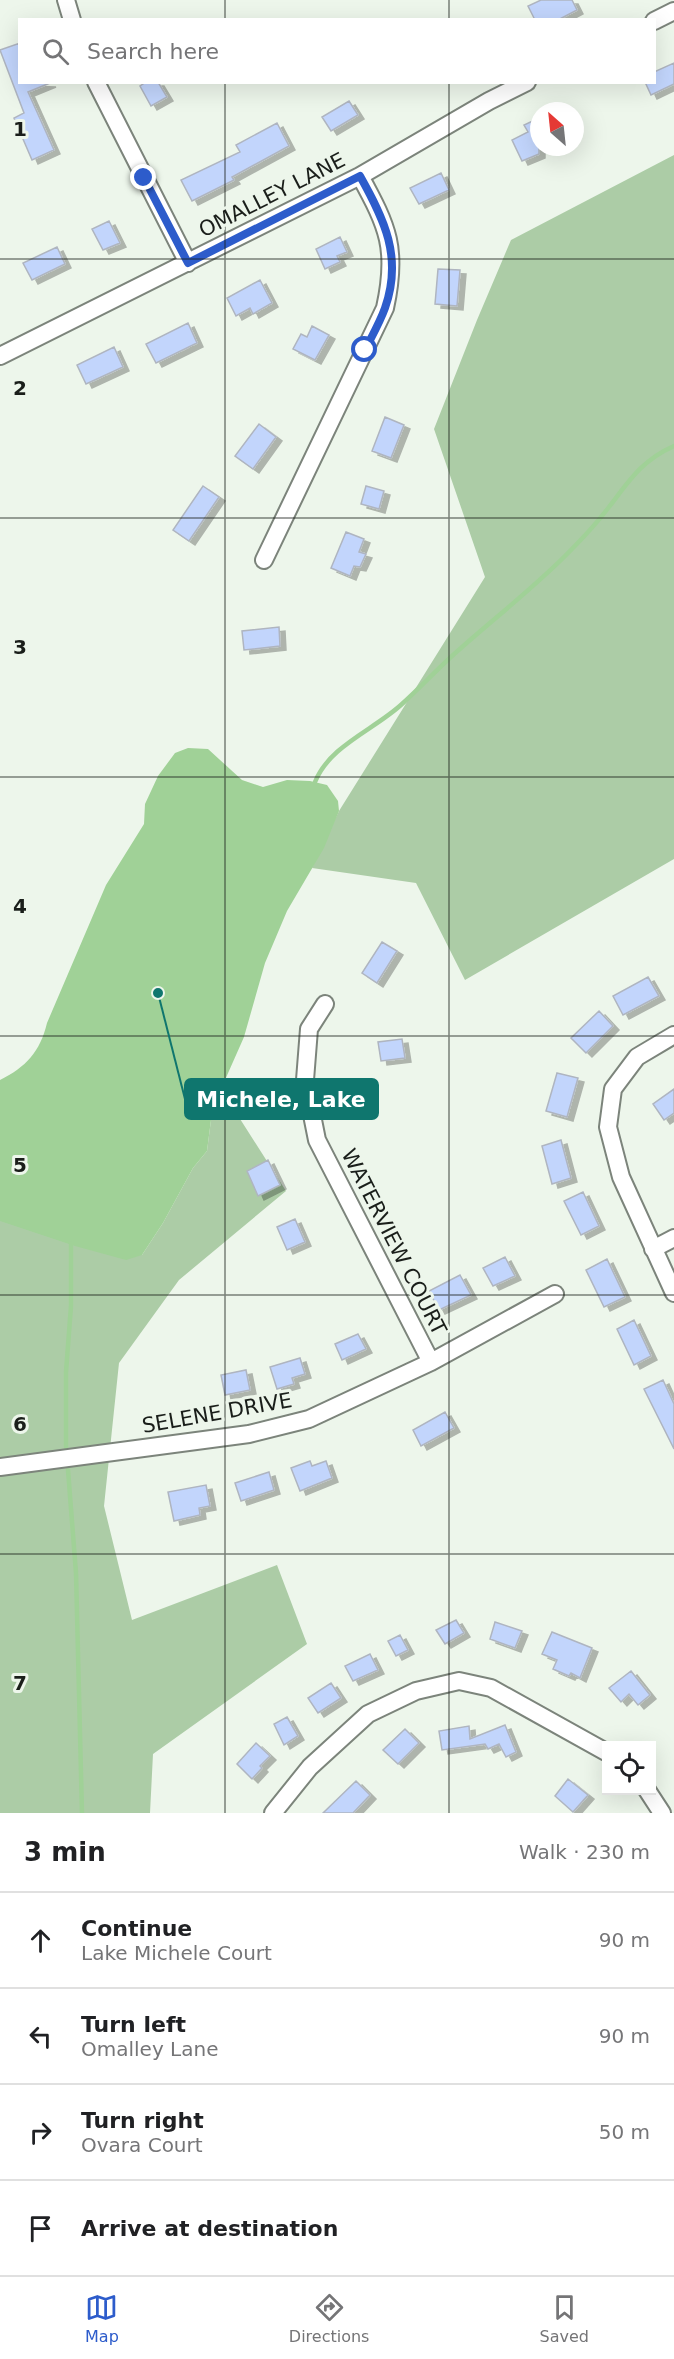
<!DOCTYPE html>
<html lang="en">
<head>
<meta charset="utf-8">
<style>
	:root { --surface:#fff; --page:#f2f2f2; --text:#202124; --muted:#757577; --line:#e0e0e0; --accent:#2d5ccb }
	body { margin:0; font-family:"DejaVu Sans",sans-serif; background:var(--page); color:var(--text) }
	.controls { position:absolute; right:18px; bottom:18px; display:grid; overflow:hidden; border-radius:0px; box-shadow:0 6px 24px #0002 }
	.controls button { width:54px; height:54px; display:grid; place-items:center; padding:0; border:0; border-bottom:2px solid var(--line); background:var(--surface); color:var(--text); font:30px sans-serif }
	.compass { position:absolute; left:530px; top:102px; width:54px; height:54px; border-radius:50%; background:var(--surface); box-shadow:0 6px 24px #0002; rotate:333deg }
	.stop { position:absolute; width:18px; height:18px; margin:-14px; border:4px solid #2d5ccb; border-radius:50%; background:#fff }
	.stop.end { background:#2d5ccb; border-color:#fff; box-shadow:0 2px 6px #0008 }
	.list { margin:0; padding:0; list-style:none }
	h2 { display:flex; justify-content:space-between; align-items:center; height:78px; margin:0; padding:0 24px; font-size:26px }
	h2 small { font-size:20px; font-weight:400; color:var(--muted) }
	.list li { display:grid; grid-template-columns:39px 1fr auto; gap:18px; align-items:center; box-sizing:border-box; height:96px; padding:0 24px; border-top:2px solid var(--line) }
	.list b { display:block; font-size:22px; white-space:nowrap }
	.list p { margin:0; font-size:20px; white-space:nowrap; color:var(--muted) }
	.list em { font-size:20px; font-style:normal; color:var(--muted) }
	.icon { flex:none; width:33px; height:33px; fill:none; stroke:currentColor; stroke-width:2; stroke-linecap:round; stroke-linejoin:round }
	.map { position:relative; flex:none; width:674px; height:1813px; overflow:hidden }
	.search { position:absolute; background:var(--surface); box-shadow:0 6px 24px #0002; left:18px; right:18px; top:18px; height:66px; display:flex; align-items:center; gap:15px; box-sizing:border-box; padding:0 21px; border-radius:0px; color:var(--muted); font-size:22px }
	.sheet { height:462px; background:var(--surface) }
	nav { display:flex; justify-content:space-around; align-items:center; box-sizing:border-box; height:84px; border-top:2px solid var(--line); background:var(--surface); font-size:16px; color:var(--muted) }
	nav a { display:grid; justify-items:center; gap:3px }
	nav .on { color:var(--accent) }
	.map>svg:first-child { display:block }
	.green { fill:#accca6 }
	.water { fill:#a0d197 }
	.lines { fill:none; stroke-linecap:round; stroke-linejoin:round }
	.stream { stroke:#a0d197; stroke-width:4.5 }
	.building { fill:#c2d5fc; stroke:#afb5c0; stroke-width:1.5; filter:url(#shadow) }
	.minor-casing { stroke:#7c847b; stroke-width:20 }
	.minor { stroke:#fff; stroke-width:16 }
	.route { stroke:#2d5ccb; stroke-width:8 }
	.grid { fill:none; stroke:#1a1e1a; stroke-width:1.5; stroke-opacity:0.55 }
	.labels { text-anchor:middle; stroke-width:6; stroke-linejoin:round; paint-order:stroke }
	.street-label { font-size:21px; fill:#1a1e1a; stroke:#edf6eb }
	.grid-label { font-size:20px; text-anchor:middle; font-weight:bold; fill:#1a1e1a; stroke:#edf6eb; stroke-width:6; stroke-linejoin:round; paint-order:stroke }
	.leader { fill:none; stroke:#0f766e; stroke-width:2 }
	.callout-dot { fill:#0f766e; stroke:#edf6eb; stroke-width:2 }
	.callout { fill:#0f766e; stroke:#0f766e; stroke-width:2 }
	.callout-label { font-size:22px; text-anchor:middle; font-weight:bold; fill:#fff }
</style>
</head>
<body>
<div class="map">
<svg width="674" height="1813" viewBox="0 0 674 1813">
	<defs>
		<filter id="shadow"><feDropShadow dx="6" dy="4" stdDeviation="0" flood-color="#0004"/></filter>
	</defs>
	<rect width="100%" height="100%" fill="#edf6eb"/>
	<path class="green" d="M674,155v704l-209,121 -49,-97 -104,-15 27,-57 146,-234 -51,-148 43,-109 34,-80z
		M221,1089l65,102 -107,89 -60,83 -15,143 28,114 145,-55 30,79 -154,110 -3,59h-150v-593l142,35 21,-32 30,-55 14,-17 4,-31z"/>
	<path class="water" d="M188,748l20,1 34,31 21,7 24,-7 23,1 17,4 11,16 1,10 -15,37 -37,63 -22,52 -21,74 -23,52 -10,31 -4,31 -14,17 -30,55 -21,32 -16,5 -51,-14 -75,-25v-141c26,-13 40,-28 47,-57l59,-138 38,-61 1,-20 13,-28 17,-23z"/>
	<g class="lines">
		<path class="stream" d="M315,782c15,-37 59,-52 87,-78 20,-18 38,-38 59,-56 36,-32 75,-62 109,-97 14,-14 27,-28 39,-44 20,-26 33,-47 65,-61
			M66,1447v-75l5,-66v-62
			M68,1470l8,103 6,240"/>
	</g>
	<path class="building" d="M541,0h31l5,10 -19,10h-23l-7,-14z
		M20,43v39l30,1 -22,9 26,58 -22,10 -18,-42 10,-5 -24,-63z
		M674,63v21l-23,11 -6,-13h9v-10z
		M146,82h12l9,15 -16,9 -11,-20z
		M349,101l9,14 -27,16 -9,-14z
		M539,118v36l-17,7 -10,-21 16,-8 -4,-7z
		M277,123l12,23 -57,31 2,3 -42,21 -11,-21 59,-28 -4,-7z
		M441,173l8,17 -30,14 -9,-16z
		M109,221l11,22 -17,7 -11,-21z
		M340,237l7,15 -10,4 3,6 -15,7 -9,-20z
		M57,247l8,17 -33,16 -9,-17z
		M438,269l22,1 -3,36 -22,-2z
		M260,280l12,23 -19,11 -3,-6 -14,8 -9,-18z
		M188,323l9,20 -41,20 -10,-19z
		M312,326l17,9 -14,25 -22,-11 8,-15 6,3z
		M114,347l9,20 -37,17 -9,-19z
		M385,417l19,8 -13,33 -19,-7z
		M259,424l17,13 -23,32 -18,-13z
		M203,486l16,11 -30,44 -16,-11z
		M366,486l18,5 -5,18 -18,-5z
		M346,532l18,7 -5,13 7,2 -6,13 -6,-1 -4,10 -19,-8z
		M279,627l1,19 -36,4 -2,-19z
		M382,942l15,9 -20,32 -15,-10z
		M648,977l11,19 -36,19 -10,-19z
		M599,1011l14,15 -27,27 -15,-15z
		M402,1039l3,19 -24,3 -3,-19z
		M557,1073l21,5 -11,39 -21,-6z
		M674,1089v24l-10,7 -11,-16z
		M561,1140l10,38 -19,6 -10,-38z
		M268,1160l12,25 -22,11 -11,-25z
		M583,1192l16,34 -18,9 -17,-34z
		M295,1219l10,23 -18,8 -10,-23z
		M505,1257l10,19 -22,10 -10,-18z
		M607,1259l18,38 -21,10 -18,-37z
		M460,1275l11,20 -32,15 -10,-19z
		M634,1320l17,36 -17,9 -17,-36z
		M358,1334l8,15 -24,11 -7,-16z
		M300,1358l5,16 -13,4 2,6 -17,5 -7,-22z
		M246,1370l4,20 -25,5 -4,-20z
		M663,1380l11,24v45l-30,-60z
		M445,1412l9,16 -33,18 -8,-16z
		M310,1461l2,5 14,-5 6,17 -32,13 -9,-23z
		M269,1472l5,18 -33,11 -6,-18z
		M206,1485l4,21 -11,2 1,7 -26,6 -6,-29z
		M456,1620l8,13 -19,11 -9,-14z
		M495,1622l27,9 -7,17 -25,-9z
		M552,1632l40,16 -12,30 -9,-5 -2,3 -16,-7 4,-9 -15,-6z
		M400,1635l8,15 -12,6 -8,-15z
		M370,1654l8,16 -25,11 -8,-15z
		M631,1671l19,24 -12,10 -9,-11 -8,8 -12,-14z
		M331,1683l10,15 -23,15 -10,-15z
		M287,1717l11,19 -14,9 -10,-21z
		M505,1725l11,27 -10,5 -7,-13 -11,5 -3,-5 -43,6 -3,-19 30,-5 1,13z
		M405,1729l14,14 -21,21 -15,-14z
		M256,1743l14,13 -10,10 2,2 -10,11 -15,-15z
		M568,1779l20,16 -15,17 -18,-16z
		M356,1781l14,14 -17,18h-30z"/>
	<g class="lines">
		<g class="minor-casing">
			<path id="minor" d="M66,0l6,20
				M654,21l20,-10
				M96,82l92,181
				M0,356l360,-180 129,-75 38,-19
				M264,560l121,-252c13,-59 3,-81 -25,-132
				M325,1004l-16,25 -4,51 12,60 114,222
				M674,1035l-37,22 -24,32 -5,38 13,50 53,116
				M653,1249l21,-11
				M0,1467l249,-33 60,-15 122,-57 124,-68
				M647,1790l15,23
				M273,1813l37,-46 58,-53 48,-23 43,-10 32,7 115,64"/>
		</g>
		<use href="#minor" class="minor"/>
	</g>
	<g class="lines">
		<path class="route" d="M144,178l44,85 172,-87c24,43 43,81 25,132 -5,14 -13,28 -20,42"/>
	</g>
	<path class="grid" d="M225,0v20M449,0v20M225,82v1731M449,82v1731M0,259h674M0,518h674M0,777h674M0,1036h674M0,1295h674M0,1554h674"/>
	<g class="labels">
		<g class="street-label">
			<text transform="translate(272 195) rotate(-27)" y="7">OMALLEY LANE</text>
			<text transform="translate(394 1242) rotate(63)" y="7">WATERVIEW COURT</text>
			<text transform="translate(217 1413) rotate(-10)" y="7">SELENE DRIVE</text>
		</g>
	</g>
	<g class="grid-label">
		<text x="20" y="136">1</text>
		<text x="20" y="395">2</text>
		<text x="20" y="654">3</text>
		<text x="20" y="913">4</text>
		<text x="20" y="1172">5</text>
		<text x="20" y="1431">6</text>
		<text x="20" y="1690">7</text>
	</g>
	<path class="leader" d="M158 993L185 1099"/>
	<circle class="callout-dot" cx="158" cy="993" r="6"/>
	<rect class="callout" x="185" y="1079" width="193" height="40" rx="6"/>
	<g class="callout-label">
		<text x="281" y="1107">Michele, Lake</text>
	</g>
</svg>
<div class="controls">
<button><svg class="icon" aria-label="locate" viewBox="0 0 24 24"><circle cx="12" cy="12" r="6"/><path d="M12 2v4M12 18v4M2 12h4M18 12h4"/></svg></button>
</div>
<svg class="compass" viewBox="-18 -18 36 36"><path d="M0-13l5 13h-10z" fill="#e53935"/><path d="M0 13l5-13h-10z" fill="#757577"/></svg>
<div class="stop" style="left:365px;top:350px"></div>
<div class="stop end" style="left:144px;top:178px"></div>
<div class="search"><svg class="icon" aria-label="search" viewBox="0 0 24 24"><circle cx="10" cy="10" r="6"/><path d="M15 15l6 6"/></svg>Search here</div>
</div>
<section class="sheet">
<h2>3 min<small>Walk · 230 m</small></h2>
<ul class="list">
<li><svg class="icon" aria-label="ahead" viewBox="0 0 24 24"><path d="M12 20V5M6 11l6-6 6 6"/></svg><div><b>Continue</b><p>Lake Michele Court</p></div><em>90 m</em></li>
<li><svg class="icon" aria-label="left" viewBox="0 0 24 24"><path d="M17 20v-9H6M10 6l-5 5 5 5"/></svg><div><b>Turn left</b><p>Omalley Lane</p></div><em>90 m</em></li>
<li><svg class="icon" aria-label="right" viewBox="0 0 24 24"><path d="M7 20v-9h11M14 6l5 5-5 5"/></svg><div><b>Turn right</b><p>Ovara Court</p></div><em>50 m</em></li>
<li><svg class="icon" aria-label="arrive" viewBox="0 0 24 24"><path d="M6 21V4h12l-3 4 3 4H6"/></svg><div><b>Arrive at destination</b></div></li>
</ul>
</section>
<nav>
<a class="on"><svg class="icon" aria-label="map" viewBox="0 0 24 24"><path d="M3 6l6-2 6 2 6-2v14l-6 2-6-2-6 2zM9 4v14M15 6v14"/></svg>Map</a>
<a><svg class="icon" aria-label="directions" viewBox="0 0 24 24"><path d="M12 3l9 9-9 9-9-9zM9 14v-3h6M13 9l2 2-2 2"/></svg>Directions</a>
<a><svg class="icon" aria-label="saved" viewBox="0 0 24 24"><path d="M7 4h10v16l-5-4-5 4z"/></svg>Saved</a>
</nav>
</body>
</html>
